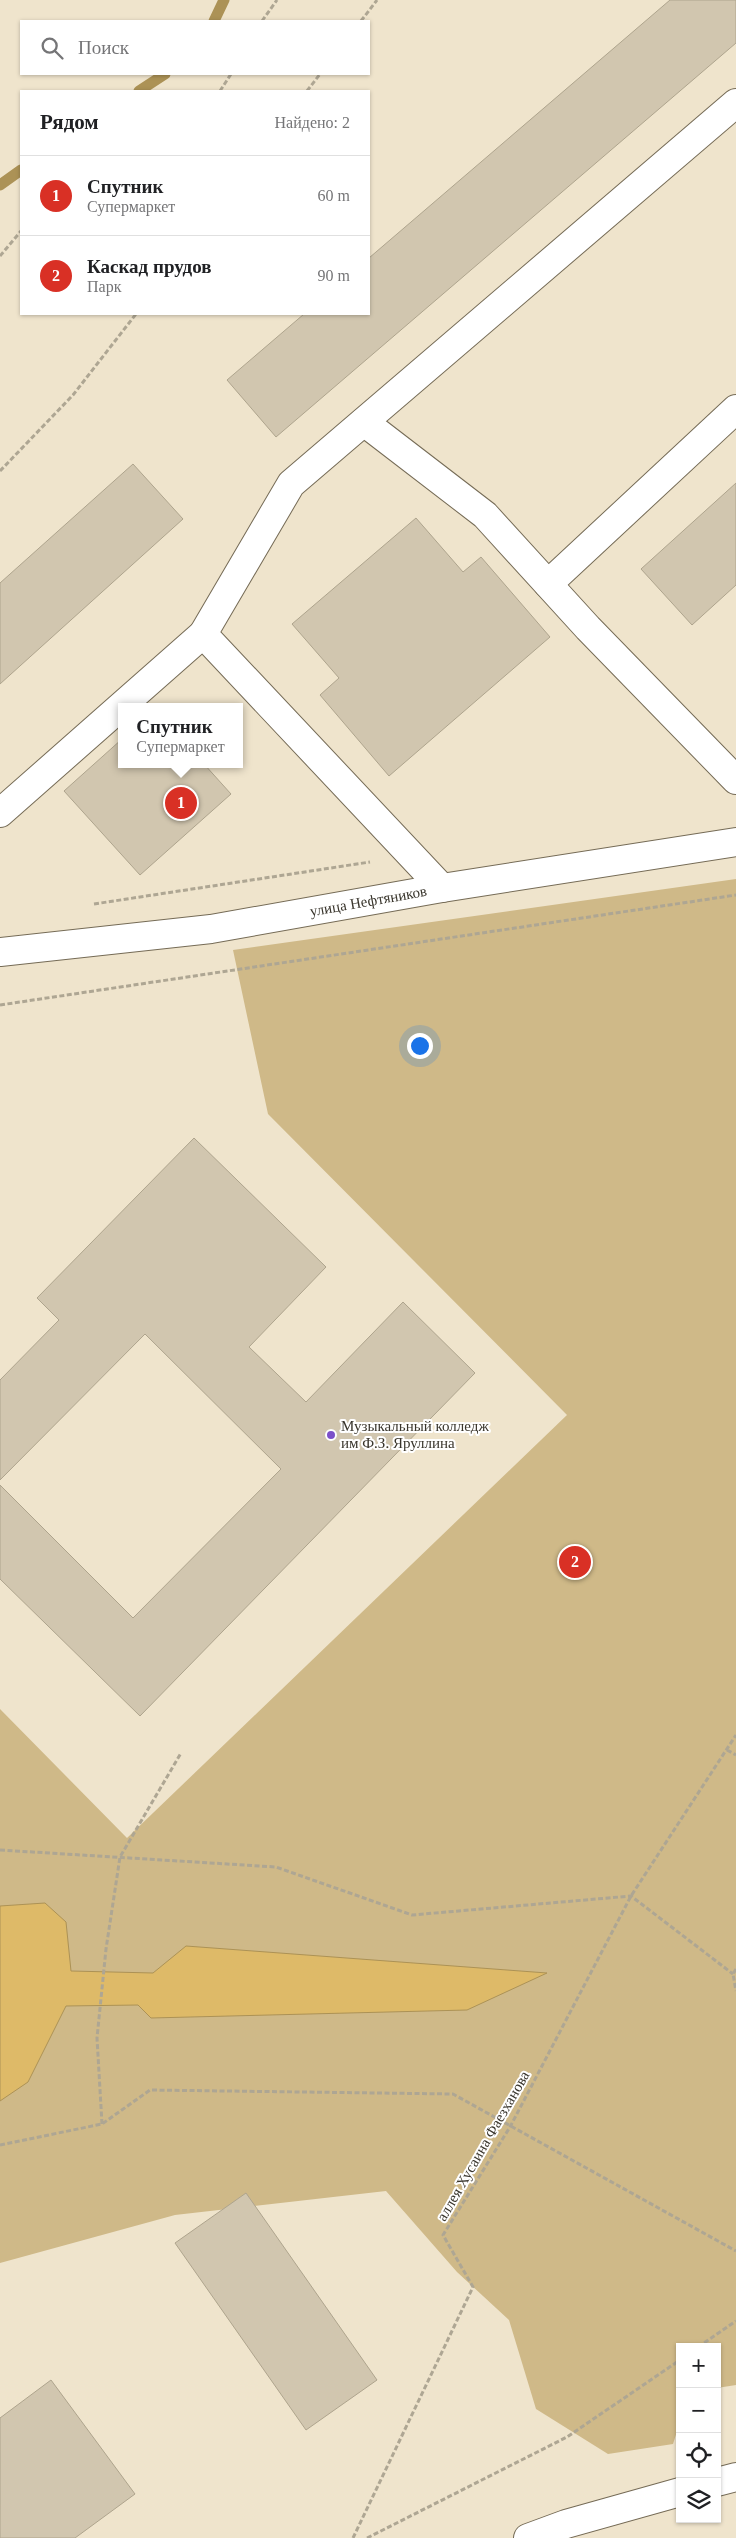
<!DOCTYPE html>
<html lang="ru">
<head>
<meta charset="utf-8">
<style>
	:root { --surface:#fff; --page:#f6f6f6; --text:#202124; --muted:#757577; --line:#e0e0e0; --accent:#d93025 }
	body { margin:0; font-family:"Times New Roman",serif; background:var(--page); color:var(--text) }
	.controls { position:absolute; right:15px; bottom:15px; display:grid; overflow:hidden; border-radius:0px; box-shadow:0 1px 4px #0004 }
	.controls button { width:45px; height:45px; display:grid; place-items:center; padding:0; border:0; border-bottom:1px solid var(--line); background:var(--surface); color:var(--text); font:25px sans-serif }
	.you { position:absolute; left:419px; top:1045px; width:18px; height:18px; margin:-12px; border:4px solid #fff; border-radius:50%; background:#1a73e8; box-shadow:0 0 0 8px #1a73e833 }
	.badge { display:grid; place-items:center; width:32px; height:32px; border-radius:50%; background:var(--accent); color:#fff; font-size:16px; font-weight:700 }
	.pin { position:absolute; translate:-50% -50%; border:2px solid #fff; box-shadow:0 1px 5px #0006 }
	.popup { position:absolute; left:118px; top:703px; width:125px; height:65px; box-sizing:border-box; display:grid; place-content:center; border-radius:0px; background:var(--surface); filter:drop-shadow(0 1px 4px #0005); font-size:16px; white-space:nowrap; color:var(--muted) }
	.popup b { font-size:19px; color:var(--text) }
	.popup::after { content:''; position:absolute; left:50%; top:100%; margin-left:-10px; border:10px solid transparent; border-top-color:var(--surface) }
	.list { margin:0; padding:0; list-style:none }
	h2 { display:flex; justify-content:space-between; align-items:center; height:65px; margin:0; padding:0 20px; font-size:21px }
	h2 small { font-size:16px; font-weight:400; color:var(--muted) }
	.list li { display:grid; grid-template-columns:32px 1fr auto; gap:15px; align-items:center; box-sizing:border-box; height:80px; padding:0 20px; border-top:1px solid var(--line) }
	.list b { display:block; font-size:19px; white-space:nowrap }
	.list p { margin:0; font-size:16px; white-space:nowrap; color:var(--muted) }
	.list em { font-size:16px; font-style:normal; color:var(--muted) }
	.icon { flex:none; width:28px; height:28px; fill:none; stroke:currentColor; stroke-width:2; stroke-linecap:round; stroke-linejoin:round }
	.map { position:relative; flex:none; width:736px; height:2538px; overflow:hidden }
	.search { position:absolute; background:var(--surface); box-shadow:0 1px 4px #0004; left:20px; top:20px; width:350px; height:55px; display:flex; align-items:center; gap:12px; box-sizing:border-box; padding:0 18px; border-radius:0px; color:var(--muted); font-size:19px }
	.panel { position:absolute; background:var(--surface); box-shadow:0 1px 4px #0004; left:20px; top:90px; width:350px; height:225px; border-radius:0px }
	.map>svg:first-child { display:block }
	.green { fill:#cfb988 }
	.water { fill:#deba68; stroke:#ac9256 }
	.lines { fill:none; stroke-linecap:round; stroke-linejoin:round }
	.stream { stroke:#ac9256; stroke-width:11 }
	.building { fill:#d1c6af; stroke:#aea48d }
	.minor-casing { stroke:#756b56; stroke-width:30 }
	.path { stroke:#aea693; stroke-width:3; stroke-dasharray:5 2.5; stroke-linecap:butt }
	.minor { stroke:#fff; stroke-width:28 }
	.poi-dot { fill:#7c50c9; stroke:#fff; stroke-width:2 }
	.labels { text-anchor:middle; stroke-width:4; stroke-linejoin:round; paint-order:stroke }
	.street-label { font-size:15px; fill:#39352c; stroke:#fff }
	.poi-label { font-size:15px; fill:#39352c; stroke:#fff; text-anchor:start }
</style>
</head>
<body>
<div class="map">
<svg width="736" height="2538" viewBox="0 0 736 2538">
	<rect width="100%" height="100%" fill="#efe4cc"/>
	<path class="green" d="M736,879v1506l-19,3v-41h-37v75l-7,22 -65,10 -72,-45 -27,-89 -52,-48 -71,-81 -211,24 -175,48v-554l127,129 440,-423 -299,-301 -35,-164z"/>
	<path class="water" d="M45,1903l21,19 5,49 82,2 33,-27 361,27 -80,37 -316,8 -13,-13 -72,1 -38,76 -28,19v-195z"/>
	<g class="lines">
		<path class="stream" d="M214,21l10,-21
			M139,91l26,-17
			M0,185l21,-15"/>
	</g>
	<path class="building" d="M670,0h66v43l-460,394 -49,-57 77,-66h65v-56z
		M133,464l50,55 -183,165v-101z
		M736,483v102l-44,40 -51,-56z
		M416,518l47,54 18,-15 69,80 -161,139 -69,-81 19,-17 -47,-54z
		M122,739v25h82l27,30 -91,81 -76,-84z
		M194,1138l132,129 -77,80 57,55 97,-100 72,71 -335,343 -140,-137v-94l133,133 148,-149 -136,-135 -145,146v-100l59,-60 -22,-22z
		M246,2193l131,187 -71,50 -131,-187z
		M51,2380l84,114 -60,44h-75v-120z"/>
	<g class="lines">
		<g class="minor-casing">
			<g id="minor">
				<path d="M364,422l121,93 103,113 148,152"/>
				<path d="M548,584l188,-175"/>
				<path d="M0,813l203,-179"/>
				<path d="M442,888l-239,-254 88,-150 445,-381"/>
				<path id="s1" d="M0,952l211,-23 231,-41 294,-46"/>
				<path d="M717,2482l19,-5"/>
				<path d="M528,2538l38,-14 114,-32"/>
			</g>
		</g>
		<path class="path" d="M262,21l15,-21
			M361,21l16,-21
			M220,91l11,-17
			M307,91l13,-17
			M0,256l21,-25
			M0,471l73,-76 63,-81
			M94,904l276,-42
			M0,1005l736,-110
			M727,1750l9,5
			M0,1850l276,17 136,48 219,-19 102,78
			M736,1969l-3,5 3,17
			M102,2124l-5,-86 9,-89 14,-92 61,-104
			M0,2145l102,-21 48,-34 303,4 283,157
			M698,2347l38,-26
			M353,2538l120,-251 -30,-52 67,-108 121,-231 105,-161
			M367,2538l200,-101 113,-77"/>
		<use href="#minor" class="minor"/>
	</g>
	<circle class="poi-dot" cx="331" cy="1435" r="5"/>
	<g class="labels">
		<g class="street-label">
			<text dy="5" stroke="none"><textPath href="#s1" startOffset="372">улица Нефтяников</textPath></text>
			<text transform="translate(483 2146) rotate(-60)" y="5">аллея Хусаина Фаезханова</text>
		</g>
		<g class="poi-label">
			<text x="341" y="1431">Музыкальный колледж<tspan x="341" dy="17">им Ф.З. Яруллина</tspan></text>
		</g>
	</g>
</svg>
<div class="controls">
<button>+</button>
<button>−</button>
<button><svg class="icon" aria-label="locate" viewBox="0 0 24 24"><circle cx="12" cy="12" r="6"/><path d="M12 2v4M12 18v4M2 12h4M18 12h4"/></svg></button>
<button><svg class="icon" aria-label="layers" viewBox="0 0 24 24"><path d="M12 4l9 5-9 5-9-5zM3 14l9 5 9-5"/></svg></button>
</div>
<div class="you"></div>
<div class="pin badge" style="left:181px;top:803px">1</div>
<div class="popup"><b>Спутник</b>Супермаркет</div>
<div class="pin badge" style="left:575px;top:1562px">2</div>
<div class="search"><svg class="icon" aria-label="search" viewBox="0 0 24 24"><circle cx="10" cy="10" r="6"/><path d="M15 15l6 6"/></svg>Поиск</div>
<section class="panel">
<h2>Рядом<small>Найдено: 2</small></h2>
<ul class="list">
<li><span class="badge">1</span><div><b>Спутник</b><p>Супермаркет</p></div><em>60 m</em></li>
<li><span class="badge">2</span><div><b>Каскад прудов</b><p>Парк</p></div><em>90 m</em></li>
</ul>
</section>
</div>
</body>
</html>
